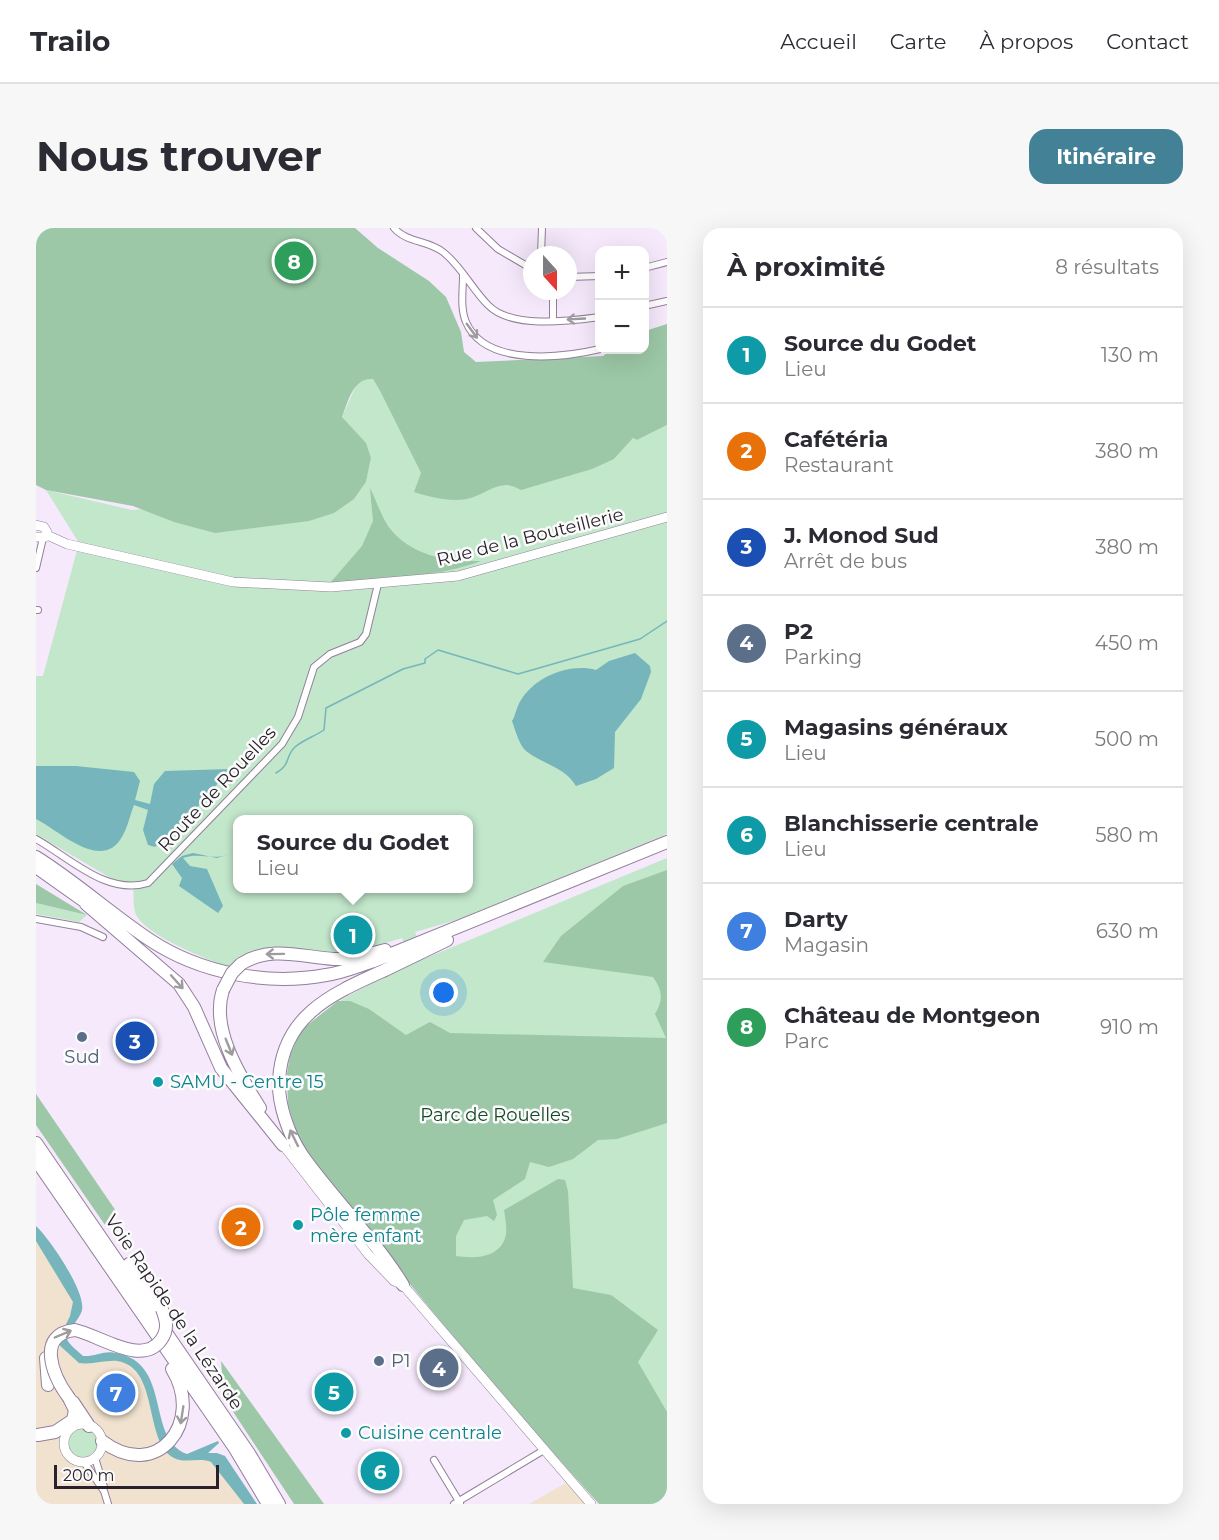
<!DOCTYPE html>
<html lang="fr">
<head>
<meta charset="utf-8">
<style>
	:root { --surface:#fff; --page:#f7f7f7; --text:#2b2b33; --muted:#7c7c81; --line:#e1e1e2; --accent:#438197 }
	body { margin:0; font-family:Montserrat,sans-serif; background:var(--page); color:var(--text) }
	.controls { position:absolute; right:18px; top:18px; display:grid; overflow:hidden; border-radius:12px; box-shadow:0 6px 24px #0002 }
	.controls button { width:54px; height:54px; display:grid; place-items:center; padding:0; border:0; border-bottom:2px solid var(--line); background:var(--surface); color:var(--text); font:30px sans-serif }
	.compass { position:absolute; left:487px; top:18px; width:54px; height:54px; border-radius:50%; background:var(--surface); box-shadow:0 6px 24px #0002; rotate:159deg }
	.scale { position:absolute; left:18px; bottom:15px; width:165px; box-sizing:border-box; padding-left:6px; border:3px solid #29222d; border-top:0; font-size:16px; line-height:21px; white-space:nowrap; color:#29222d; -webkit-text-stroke:4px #fbfbfb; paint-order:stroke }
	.you { position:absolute; left:408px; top:765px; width:21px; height:21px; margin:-15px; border:4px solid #fff; border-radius:50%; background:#1a73e8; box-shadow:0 0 0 9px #1a73e833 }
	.badge { display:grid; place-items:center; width:39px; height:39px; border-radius:50%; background:var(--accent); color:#fff; font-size:20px; font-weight:700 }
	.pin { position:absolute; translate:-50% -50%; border:3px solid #fff; box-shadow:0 2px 6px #0006 }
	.popup { position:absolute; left:197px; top:587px; width:240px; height:78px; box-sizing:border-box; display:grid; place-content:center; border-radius:12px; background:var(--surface); filter:drop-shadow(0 2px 4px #0005); font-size:20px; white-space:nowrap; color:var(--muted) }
	.popup b { font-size:22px; color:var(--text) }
	.popup::after { content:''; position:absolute; left:50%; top:100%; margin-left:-12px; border:12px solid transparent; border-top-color:var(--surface) }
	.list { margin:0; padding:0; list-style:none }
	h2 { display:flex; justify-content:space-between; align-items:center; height:78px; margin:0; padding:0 24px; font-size:26px }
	h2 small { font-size:20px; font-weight:400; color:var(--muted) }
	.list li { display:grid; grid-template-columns:39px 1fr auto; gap:18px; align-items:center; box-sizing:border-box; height:96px; padding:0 24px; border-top:2px solid var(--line) }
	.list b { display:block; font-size:22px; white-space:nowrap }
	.list p { margin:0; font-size:20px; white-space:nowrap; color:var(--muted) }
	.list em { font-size:20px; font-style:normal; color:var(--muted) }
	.map { position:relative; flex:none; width:631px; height:1276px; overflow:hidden; border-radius:18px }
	header { display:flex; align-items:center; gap:36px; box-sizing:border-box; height:84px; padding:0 30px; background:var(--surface); border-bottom:2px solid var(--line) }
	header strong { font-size:28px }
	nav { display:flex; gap:33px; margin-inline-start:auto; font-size:21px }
	.intro { display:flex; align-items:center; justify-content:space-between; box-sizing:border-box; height:144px; padding:0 36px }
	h1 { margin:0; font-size:42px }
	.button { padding:15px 27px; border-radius:18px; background:var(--accent); color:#fff; font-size:21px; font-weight:700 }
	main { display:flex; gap:36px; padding:0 36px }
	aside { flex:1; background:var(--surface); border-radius:18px; box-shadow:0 6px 24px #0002 }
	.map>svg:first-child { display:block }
	.commercial { fill:#f0e2ce }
	.green { fill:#c2e7cb; fill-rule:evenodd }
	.forest { fill:#9cc8a7 }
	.water { fill:#76b5bb }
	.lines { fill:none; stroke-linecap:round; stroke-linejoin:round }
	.stream { stroke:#76b5bb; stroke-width:1.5 }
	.street-casing { stroke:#927f9b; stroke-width:8 }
	.secondary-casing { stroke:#927f9b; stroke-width:10 }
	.highway-casing { stroke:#927f9b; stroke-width:14 }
	.street { stroke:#fff; stroke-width:6 }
	.secondary { stroke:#fff; stroke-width:9 }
	.highway { stroke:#fff; stroke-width:12 }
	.highway-bridge-casing { stroke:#927f9b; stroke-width:14; stroke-linecap:butt }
	.highway-bridge { stroke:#fff; stroke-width:12 }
	.oneway { stroke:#9f9ca0 }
	.service-dot { fill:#5c6f8a; stroke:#fbfbfb; stroke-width:2 }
	.culture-dot { fill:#0f9aa8; stroke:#fbfbfb; stroke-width:2 }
	.labels { text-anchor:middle; stroke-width:5; stroke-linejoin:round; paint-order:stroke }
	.street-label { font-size:18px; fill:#29222d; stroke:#fbfbfb }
	.service-label { font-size:18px; fill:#4e5e75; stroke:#fbfbfb }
	.culture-label { font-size:18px; fill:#0d838f; stroke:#fbfbfb; text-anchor:start }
	.park-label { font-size:18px; fill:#164828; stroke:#fbfbfb }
</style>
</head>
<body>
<header>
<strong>Trailo</strong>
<nav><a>Accueil</a><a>Carte</a><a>À propos</a><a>Contact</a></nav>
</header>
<div class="intro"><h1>Nous trouver</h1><a class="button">Itinéraire</a></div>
<main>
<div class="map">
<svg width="631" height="1276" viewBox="0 0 631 1276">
	<rect width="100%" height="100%" fill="#f5e9fb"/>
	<path class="commercial" d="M0,1007l43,68 -16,38 19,19 35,-3 24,17 18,55 15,24 45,9 29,42h-212z
		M530,1255l19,21h-56z"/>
	<path class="green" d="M329,150l8,1 6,10 42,84 46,26 32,-14 15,1 100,-27 19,-21 4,2 30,-15v409l-204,84 -48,14 11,26 241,-100v646h-68l-306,-381c-27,-100 45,-122 119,-159l-10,-26 -56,17 -61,-6 -55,19c-22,-9 -88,-33 -95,-56 -2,-8 -1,-19 -2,-28l-14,-1 -83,-49v-158h7l36,-133 -33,-53 86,20 13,-1 29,13 80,4 28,-2 72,-25 12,-17 5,-24 -6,-15 -23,-26 15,-34zM202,592h231v68h-231z
		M0,675l51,12 -8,7 -43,-8z
		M33 1215a14 14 0 1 1 28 0a14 14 0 1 1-28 0Z"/>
	<path class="forest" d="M0,0h319l23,20 51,33 17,16 15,35 3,20 12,10 127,-6 8,-6h33l1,-19 22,-7v101l-30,15 -4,-2 -19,21 -22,10 -71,21c-22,-13 -34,5 -54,9 -17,3 -37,-2 -53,-7l7,-19 -42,-84 -6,-10c-20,-2 -25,23 -31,38l24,26 5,15 -5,24 -12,17 -20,14 -25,8 -94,12 -41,-11 -41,-16 -87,-16 -10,-5z
		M334,260c6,12 11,27 18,38 23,31 59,35 93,35 -48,18 -100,16 -151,22l32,-37 11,-25z
		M631,642v253l-50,16 -19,1 -25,19 -24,8 -19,-5 -5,17 -32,21 4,15 -3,6 -7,-5 -23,4 -8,16v20c19,3 46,2 50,-22 1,-7 -1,-17 -2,-24l54,-31 7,1 3,11 5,97 38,7 47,35 -20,32 29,50v92h-68l-97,-108 -157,-191 -45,-62 -12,-39 -1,-31 3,-17 11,-26 37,-29h12l19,8 37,26 24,-13 20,11 216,5 -11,-24c9,-15 7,-24 -2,-37l-110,-15 18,-26 62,-50z
		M0,656l51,31 -51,-12z
		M0,866l82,120 -13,11 -69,-100z
		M185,1133l103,143h-30l-70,-106z"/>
	<path class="water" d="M599,425l15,13 1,6 -10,27 -26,33 -1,36 -18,11 -20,7c-11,-19 -34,-22 -50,-35 -7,-6 -11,-22 -14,-30 4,-6 4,-14 9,-21 15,-24 49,-37 75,-30l13,-9z
		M0,538h40l58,6 6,9 -5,19 15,4 4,-20 11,-13 64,-2 -25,32 -49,46 -7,-2 -5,-15 5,-20 -14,-5c-4,10 -6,21 -11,30 -20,39 -63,-4 -87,-16z
		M157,625l24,5 14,-4c-20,7 -30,-2 -48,4l7,8 17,3 16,37 -5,7 -39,-27 3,-8 -10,-14 10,-8z
		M0,998c14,13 50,66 46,84 -2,9 -16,22 -15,29 1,5 13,14 16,17 11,1 22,-6 33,-3 57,10 29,86 71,101l31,-13 1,2 -11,10h9l8,3 32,48h-13l-33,-42c-11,-5 -27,2 -37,-4 -31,-16 -14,-91 -57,-97 -12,-1 -25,4 -38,2l-22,-20 13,-27 3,-14 -37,-61z"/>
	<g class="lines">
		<path class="stream" d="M240,545c15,-8 9,-17 19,-26 8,-7 20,-11 29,-17l2,-22 77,-39 22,-6v-4l13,-9 80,24 122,-35 27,-18"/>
		<g class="street-casing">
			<path id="street" d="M358,0c13,15 34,12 49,24 18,14 29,37 45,53 23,24 81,16 112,12
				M440,0l22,21 34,20
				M505,27l1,-27
				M608,40l23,-6
				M427,48c0,15 -3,32 3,46 19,45 96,36 134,27
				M532,49l32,-1
				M608,78l23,-5
				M517,92v-29
				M0,340l7,-30
				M0,382h2
				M0,611c34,19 71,57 112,44l134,-139 16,-27 16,-50 16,-13 30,-12 6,-8 12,-50
				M0,691l45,8 22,10
				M59,1230l9,29
				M398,1232l26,43
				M48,1234l20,29 4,13
				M418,1276l90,-54"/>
		</g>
		<g class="secondary-casing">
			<path id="secondary" d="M0,297l8,2 3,5 -2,5h-9
				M11,307l20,9 166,38 98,5 127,-11 209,-59
				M247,917l85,109 26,27 9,4 188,219
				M28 1215a19 19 0 1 1 38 0a19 19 0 1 1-38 0Z"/>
		</g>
		<g class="highway-casing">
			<path id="highway" d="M0,629c40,25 75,57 114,83 50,33 117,46 176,35 16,-2 32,-9 48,-14l293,-119
				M0,639l58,41
				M50,676l93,80 15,23 27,61 62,77
				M205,736c29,-19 61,-7 93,-5 17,1 35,-5 51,-9
				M187,762c-13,39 17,86 37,118
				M0,915l214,312 29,49
				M0,932l198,287 34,57
				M93,1036l33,45
				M367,1057c-28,-46 -70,-86 -101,-130 -13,-20 -24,-50 -23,-74 3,-66 53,-87 106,-111 21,-10 41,-20 62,-30
				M10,1130l2,27
				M37,1174l16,24
				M2,1207l17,-3 18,-12 2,-10 -6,-12
				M66,1213c55,42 103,-19 70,-72"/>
		</g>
		<use href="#street" class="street"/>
		<use href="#secondary" class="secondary"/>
		<use href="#highway" class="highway"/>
		<g class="highway-bridge-casing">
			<path id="highway-bridge" d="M187,762l9,-17 9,-9
				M33,1170c-17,-23 -33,-64 6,-68 24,5 67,37 86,10 8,-11 5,-20 1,-31"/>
		</g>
		<use href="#highway-bridge" class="highway-bridge"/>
	</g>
	<defs><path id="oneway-shaft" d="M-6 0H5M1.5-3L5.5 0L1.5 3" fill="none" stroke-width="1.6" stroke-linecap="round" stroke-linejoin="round" transform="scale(1.5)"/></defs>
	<g class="oneway">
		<use href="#oneway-shaft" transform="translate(540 91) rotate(177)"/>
		<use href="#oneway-shaft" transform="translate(436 103) rotate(54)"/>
		<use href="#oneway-shaft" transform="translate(239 726) rotate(179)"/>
		<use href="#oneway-shaft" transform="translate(141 754) rotate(48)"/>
		<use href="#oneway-shaft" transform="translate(193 819) rotate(68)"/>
		<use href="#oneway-shaft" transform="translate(258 910) rotate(-116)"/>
		<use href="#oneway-shaft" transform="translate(27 1106) rotate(-23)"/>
		<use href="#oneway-shaft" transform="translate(146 1187) rotate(99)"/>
	</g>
	<g class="service-dot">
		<circle cx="46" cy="809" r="6"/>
		<circle cx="343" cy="1133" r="6"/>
	</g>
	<g class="culture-dot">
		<circle cx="122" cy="854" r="6"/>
		<circle cx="262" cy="997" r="6"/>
		<circle cx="310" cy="1205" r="6"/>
	</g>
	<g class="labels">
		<g class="street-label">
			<text transform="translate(494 309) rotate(-14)" y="6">Rue de la Bouteillerie</text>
			<text transform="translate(181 561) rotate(-47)" y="6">Route de Rouelles</text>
			<text transform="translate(138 1084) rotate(56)" y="6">Voie Rapide de la Lézarde</text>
		</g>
		<g class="service-label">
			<text x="46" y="835">Sud</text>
			<text x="355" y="1139" text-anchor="start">P1</text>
		</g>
		<g class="culture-label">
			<text x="134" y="860">SAMU - Centre 15</text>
			<text x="274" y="993">Pôle femme<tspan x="274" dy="21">mère enfant</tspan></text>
			<text x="322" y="1211">Cuisine centrale</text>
		</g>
		<g class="park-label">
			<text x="459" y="893">Parc de Rouelles</text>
		</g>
	</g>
</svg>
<div class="controls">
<button>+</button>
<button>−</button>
</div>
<svg class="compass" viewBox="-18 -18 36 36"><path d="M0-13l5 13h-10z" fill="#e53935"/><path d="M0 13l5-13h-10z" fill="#7c7c81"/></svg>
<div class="scale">200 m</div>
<div class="you"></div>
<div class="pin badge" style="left:317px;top:707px;background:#0f9aa8">1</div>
<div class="popup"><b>Source du Godet</b>Lieu</div>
<div class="pin badge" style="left:205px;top:999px;background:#e8710a">2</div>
<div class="pin badge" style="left:99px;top:813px;background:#1a4fb4">3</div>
<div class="pin badge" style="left:403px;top:1140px;background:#5c6f8a">4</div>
<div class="pin badge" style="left:298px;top:1164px;background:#0f9aa8">5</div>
<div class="pin badge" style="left:344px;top:1243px;background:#0f9aa8">6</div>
<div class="pin badge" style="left:80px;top:1165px;background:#3f7fe0">7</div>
<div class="pin badge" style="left:258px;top:33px;background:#2e9e5b">8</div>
</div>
<aside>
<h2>À proximité<small>8 résultats</small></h2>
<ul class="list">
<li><span class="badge" style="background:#0f9aa8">1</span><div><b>Source du Godet</b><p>Lieu</p></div><em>130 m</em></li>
<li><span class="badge" style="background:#e8710a">2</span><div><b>Cafétéria</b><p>Restaurant</p></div><em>380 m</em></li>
<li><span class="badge" style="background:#1a4fb4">3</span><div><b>J. Monod Sud</b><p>Arrêt de bus</p></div><em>380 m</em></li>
<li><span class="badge" style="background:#5c6f8a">4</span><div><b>P2</b><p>Parking</p></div><em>450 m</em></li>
<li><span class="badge" style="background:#0f9aa8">5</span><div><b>Magasins généraux</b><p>Lieu</p></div><em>500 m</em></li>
<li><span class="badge" style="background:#0f9aa8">6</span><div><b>Blanchisserie centrale</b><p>Lieu</p></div><em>580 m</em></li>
<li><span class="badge" style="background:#3f7fe0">7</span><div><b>Darty</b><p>Magasin</p></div><em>630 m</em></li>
<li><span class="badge" style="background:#2e9e5b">8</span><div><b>Château de Montgeon</b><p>Parc</p></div><em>910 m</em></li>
</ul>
</aside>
</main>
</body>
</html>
